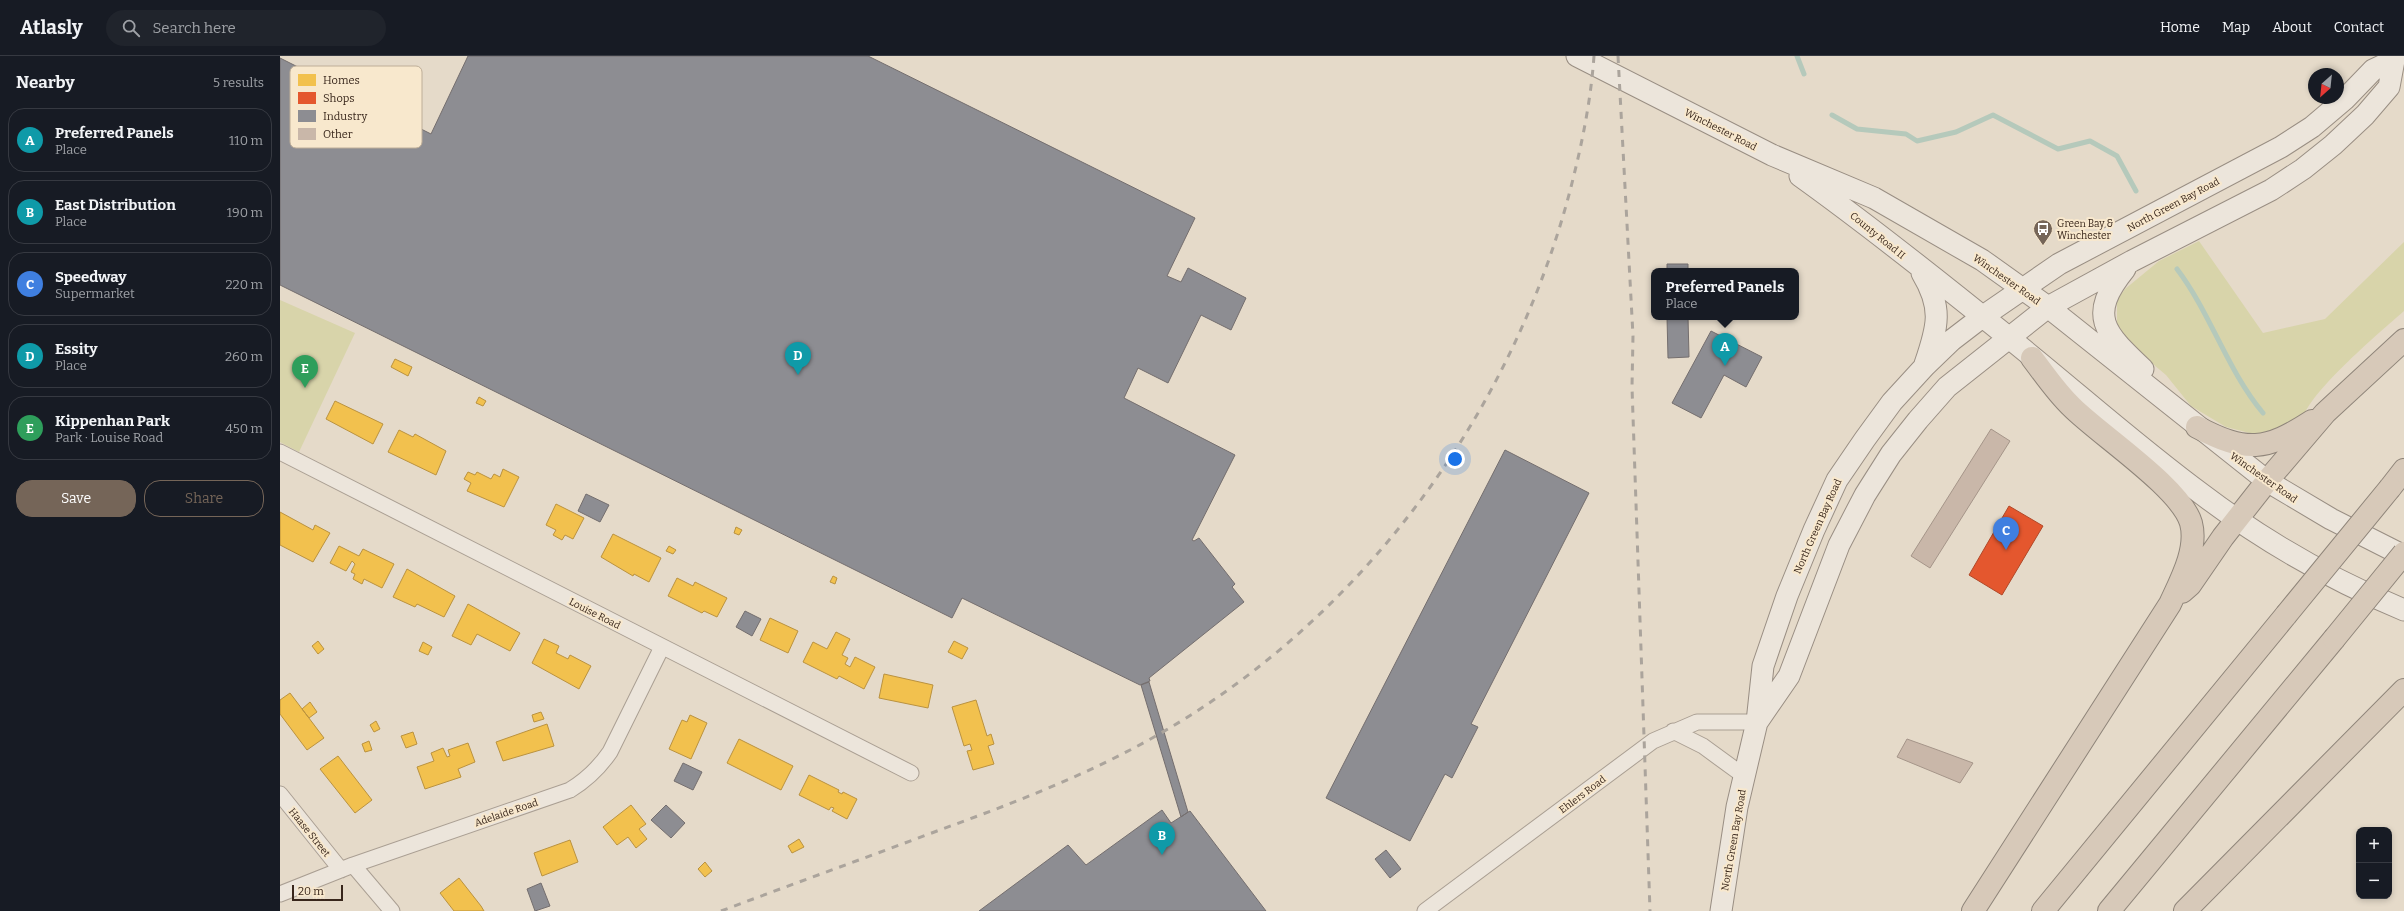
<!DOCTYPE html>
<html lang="en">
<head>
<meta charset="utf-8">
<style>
	:root { --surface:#171b24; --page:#20242c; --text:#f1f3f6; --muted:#9ea1a6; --line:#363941; --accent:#756558 }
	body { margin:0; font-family:Bitter,serif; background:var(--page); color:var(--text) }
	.controls { position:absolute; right:12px; bottom:12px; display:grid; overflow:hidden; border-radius:8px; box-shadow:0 2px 6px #0003 }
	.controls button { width:36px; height:36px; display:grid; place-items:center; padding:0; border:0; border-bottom:1px solid var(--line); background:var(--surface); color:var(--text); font:20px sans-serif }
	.compass { position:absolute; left:2028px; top:12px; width:36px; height:36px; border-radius:50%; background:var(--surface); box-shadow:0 2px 6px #0003; rotate:207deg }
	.scale { position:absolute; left:12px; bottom:10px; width:51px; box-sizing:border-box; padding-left:4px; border:2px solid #38261b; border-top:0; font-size:11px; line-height:14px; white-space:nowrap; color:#38261b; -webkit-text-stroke:3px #f8e8cd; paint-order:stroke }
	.you { position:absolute; left:1175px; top:403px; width:14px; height:14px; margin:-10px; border:3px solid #fff; border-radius:50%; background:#1a73e8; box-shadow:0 0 0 6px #1a73e833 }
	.badge { display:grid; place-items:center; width:26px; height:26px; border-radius:50%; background:var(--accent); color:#fff; font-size:13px; font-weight:700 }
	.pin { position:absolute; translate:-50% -33px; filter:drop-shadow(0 1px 2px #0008) }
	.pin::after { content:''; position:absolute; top:21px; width:14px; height:12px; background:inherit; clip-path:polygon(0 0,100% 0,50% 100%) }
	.popup { position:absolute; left:1371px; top:212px; width:148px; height:52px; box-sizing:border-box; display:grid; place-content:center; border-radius:8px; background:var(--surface); filter:drop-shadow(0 1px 3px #0005); font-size:13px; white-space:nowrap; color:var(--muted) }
	.popup b { font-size:15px; color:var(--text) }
	.popup::after { content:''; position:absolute; left:50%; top:100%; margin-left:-8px; border:8px solid transparent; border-top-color:var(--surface) }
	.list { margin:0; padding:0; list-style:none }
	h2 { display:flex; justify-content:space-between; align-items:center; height:52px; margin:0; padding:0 16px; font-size:17px }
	h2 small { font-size:13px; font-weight:400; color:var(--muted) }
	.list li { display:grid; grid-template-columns:26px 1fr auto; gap:12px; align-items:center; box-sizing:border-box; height:64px; margin:0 8px 8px; padding:0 8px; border:1px solid var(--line); border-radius:16px }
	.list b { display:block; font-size:15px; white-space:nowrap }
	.list p { margin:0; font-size:13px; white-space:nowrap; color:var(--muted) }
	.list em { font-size:13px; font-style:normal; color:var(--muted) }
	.actions { display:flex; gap:8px; padding:12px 16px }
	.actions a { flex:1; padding:9px 0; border:1px solid var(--accent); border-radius:16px; text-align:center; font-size:14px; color:var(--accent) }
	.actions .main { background:var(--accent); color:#fff }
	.icon { flex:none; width:22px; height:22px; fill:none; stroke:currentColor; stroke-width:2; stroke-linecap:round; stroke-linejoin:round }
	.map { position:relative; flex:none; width:2124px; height:855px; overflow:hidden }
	header { display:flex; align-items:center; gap:24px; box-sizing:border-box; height:56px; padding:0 20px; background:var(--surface); border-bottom:1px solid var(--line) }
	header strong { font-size:19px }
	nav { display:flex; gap:22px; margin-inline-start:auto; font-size:14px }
	.search { width:280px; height:36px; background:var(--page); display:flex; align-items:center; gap:10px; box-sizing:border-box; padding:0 14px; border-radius:22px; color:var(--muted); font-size:15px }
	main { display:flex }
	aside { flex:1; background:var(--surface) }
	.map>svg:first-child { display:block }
	.green { fill:#d8d4aa }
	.homes { fill:#f2c14e; stroke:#ba923f }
	.shops { fill:#e4572e; stroke:#b04828 }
	.industry { fill:#8d8d92; stroke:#746e6e }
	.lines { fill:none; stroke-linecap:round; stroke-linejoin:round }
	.stream { stroke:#b5c9bb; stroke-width:5 }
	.building { fill:#c9b7a9; stroke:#a59589 }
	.street-casing { stroke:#aa9f93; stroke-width:17 }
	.secondary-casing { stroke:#998e83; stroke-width:23 }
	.highway-casing { stroke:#8f857a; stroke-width:24 }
	.street { stroke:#ece5db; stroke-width:15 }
	.secondary { stroke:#ece5db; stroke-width:21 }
	.highway { stroke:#d7c9b9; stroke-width:22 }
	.rail { stroke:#aba49c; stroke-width:3; stroke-dasharray:7 7; stroke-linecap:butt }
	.highway-bridge-casing { stroke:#8f857a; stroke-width:24; stroke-linecap:butt }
	.highway-bridge { stroke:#d7c9b9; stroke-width:22 }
	.labels { text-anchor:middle; stroke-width:4; stroke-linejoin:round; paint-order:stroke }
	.street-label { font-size:10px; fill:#38261b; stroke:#f8e8cd }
	.poi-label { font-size:10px; fill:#38261b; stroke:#f8e8cd; text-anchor:start }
	.key { fill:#f8e8cd; stroke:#beae98; stroke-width:1 }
	.key-label { font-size:11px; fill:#38261b }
</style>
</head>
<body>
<header>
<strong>Atlasly</strong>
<div class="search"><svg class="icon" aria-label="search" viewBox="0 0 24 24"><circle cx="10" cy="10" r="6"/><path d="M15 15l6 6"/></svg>Search here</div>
<nav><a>Home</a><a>Map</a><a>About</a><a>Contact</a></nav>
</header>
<main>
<aside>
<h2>Nearby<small>5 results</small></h2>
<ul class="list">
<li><span class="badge" style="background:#0f9aa8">A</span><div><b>Preferred Panels</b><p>Place</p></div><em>110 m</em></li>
<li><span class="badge" style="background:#0f9aa8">B</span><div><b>East Distribution</b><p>Place</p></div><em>190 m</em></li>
<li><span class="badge" style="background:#3f7fe0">C</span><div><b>Speedway</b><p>Supermarket</p></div><em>220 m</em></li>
<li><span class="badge" style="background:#0f9aa8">D</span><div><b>Essity</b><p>Place</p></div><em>260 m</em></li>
<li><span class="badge" style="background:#2e9e5b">E</span><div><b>Kippenhan Park</b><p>Park · Louise Road</p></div><em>450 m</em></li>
</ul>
<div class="actions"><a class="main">Save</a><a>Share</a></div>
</aside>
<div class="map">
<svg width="2124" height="855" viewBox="0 0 2124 855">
	<rect width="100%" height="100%" fill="#e5dac9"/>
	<path class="green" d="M1919,185l64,92 62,-14 79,-77v69c-25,22 -90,77 -101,106l-41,19 -36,-9 -35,-21 -25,-31 -31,-26 -18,-23v-26l8,-11 34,-28z
		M0,244l75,33 -56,119 -19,-10z"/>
	<path class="homes" d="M115,303l17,8 -4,9 -17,-9z
		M199,341l7,4 -3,5 -7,-3z
		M55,345l48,23 -10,20 -47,-25z
		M119,374l14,7 2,-3 31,17 -10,24 -48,-23z
		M223,413l16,8 -15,30 -37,-16 4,-8 -7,-4 4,-7 7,3 2,-3 14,7 3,-5 6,3z
		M276,448l28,14 -11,21 -8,-4 -3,5 -9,-5 3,-5 -10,-5z
		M0,456l33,18 2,-5 15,8 -17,29 -33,-17z
		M456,471l6,3 -3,5 -5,-2z
		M333,478l48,24 -12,24 -15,-8 -1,2 -32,-19z
		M59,490l20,10 4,-7 31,15 -12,24 -18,-9 -2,5 -9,-5 2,-5 -4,-2 4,-8 -3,-3 -6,10 -16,-8z
		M389,490l7,4 -3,4 -7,-3z
		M127,513l48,27 -11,21 -27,-13 -2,3 -22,-10z
		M553,520l4,2 -2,6 -5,-2z
		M397,522l16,8 2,-4 32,16 -10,19 -13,-6 -2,2 -34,-17z
		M188,548l52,29 -10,18 -33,-17 -6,11 -19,-9z
		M490,562l28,13 -10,22 -28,-13z
		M556,576l14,7 -8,16 6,3 -3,6 5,3 5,-10 20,10 -11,22 -25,-13 -2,3 -34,-17 10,-20 14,7z
		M264,583l15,7 -3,7 12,6 2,-4 21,11 -12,23 -47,-26z
		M38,585l6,8 -6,5 -6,-8z
		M674,585l14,7 -6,11 -14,-7z
		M143,586l9,5 -4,8 -9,-4z
		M604,618l49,11 -5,23 -49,-10z
		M10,637l34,45 -17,12 -27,-36v-14z
		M696,644l11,36 4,-2 3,10 -6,2 6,18 -21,6 -6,-19 5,-1 -2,-6 -6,2 -12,-39z
		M30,646l7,10 -8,6 -7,-9z
		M261,656l3,7 -10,3 -2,-7z
		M410,659l17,8 -16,36 -22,-10 13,-29 5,2z
		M96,665l4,8 -6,3 -4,-7z
		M267,668l7,22 -51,15 -7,-19z
		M133,676l4,12 -11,4 -5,-12z
		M459,683l54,27 -12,24 -54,-27z
		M89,685l3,9 -7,2 -3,-8z
		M188,687l7,19 -17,7 3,8 -36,12 -8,-22 17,-6 -3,-8 12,-5 4,9 3,-1 -2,-6z
		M58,700l34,44 -17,13 -35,-44z
		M529,719l30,15 -1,2 4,2 1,-2 14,7 -10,20 -15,-8 2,-3 -3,-1 -2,3 -30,-15z
		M351,749l15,19 -7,5 8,10 -11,9 -8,-11 -11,8 -14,-18z
		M519,783l5,8 -12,6 -4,-7z
		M290,784l8,22 -36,14 -8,-23z
		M425,806l7,9 -7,6 -7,-8z
		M179,822l22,28 3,5h-30l-14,-18z"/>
	<path class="shops" d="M1729,450l34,20 -41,69 -33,-20z"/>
	<path class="industry" d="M188,0h400l327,162 -28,58 14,6 7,-14 58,30 -15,32 -30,-15 -33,68 -30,-15 -14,30 111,57 -43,85 2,1 5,-3 36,46 -3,3 12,15 -95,76 1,3 -10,4 -178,-87 -10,20 -672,-333v-227l151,76z
		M1387,208h21v7h-21z
		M1387,261h21l1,40 -21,1z
		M1431,275l51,26 -16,30 -22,-12 -23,43 -29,-15z
		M1225,394l84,43 -118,231 7,3 -26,51 -7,-4 -35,67 -84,-43z
		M306,438l23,11 -9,17 -22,-11z
		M465,555l16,8 -9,17 -16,-9z
		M869,626l39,130 -7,5 -40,-132z
		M403,707l19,9 -9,18 -19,-9z
		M386,749l19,18 -14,15 -20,-18z
		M882,754l9,13 19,-12 76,100h-287l89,-66 18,20z
		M1106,794l15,19 -11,9 -15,-19z
		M261,827l9,23 -15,5 -8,-22z"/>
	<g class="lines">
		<path class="stream" d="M1517,0l7,18
			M1552,59l25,14 49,5 11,7 39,-9 37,-17 65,34 32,-8 27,15 19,35
			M1897,213c34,45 50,101 86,144"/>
	</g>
	<path class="building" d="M1711,373l19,12 -80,127 -19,-12z
		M1627,683l28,10 38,14 -13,20 -63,-26z"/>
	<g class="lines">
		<g class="street-casing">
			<path id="street" d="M0,396l631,321
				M1393,675l30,15 41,30
				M0,738l61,76
				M73,809l39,46
				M0,838l73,-29 217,-75c18,-11 29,-22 40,-38l52,-105
				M1145,855l228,-170 44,-19h60"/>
		</g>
		<g class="secondary-casing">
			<path id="secondary" d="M1297,0l195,99 102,43 108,62 66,47 219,174 64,38 73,37
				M1520,120c71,51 140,106 208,161 65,52 127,108 195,158 62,47 129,85 201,115
				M1845,213c-38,47 -21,63 18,100
				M1642,217c21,35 16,53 3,91
				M1478,665l31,-45 50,-131 26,-50 26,-41 27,-34 29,-33 101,-80 84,-46 139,-71 32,-21 30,-24 32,-30 24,-28 5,-27 3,-4
				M1441,855l16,-104 20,-85 6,-56 24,-70 27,-66 23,-50 28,-41 27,-37 33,-36 27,-26 30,-23 77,-53 222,-117 31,-20 33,-28 28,-29 21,-10"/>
		</g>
		<g class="highway-casing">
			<path id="highway" d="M1917,371c49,26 69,24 115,-6
				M2110,432l14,-18
				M1902,536l8,-7 33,-48 44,-56 58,-68 79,-73
				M1693,855l197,-307c11,-24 28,-55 21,-81 -10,-35 -91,-88 -119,-116 -15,-14 -27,-32 -40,-49
				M1763,855l243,-296
				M1829,855l225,-272
				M1905,855l219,-221"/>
		</g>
		<use href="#street" class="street"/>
		<use href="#secondary" class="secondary"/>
		<use href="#highway" class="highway"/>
		<path class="rail" d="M1338,0l15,280 -1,51 18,524
			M441,855c72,-27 144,-53 216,-80 74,-27 148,-55 217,-94 208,-117 362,-327 419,-558 10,-40 18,-81 21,-123"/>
		<g class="highway-bridge-casing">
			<path id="highway-bridge" d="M2006,559l104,-127
				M2054,583l70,-86"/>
		</g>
		<use href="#highway-bridge" class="highway-bridge"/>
	</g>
	<defs>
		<g id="bus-pin" transform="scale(1)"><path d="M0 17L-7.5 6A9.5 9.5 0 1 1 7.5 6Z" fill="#756558" stroke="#f8e8cd"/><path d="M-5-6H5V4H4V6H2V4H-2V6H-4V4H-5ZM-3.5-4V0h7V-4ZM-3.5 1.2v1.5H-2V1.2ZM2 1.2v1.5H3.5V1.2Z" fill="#fff"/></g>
	</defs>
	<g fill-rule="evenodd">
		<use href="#bus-pin" x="1763" y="173"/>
	</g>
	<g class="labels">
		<g class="street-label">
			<text transform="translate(1441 73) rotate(27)" y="4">Winchester Road</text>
			<text transform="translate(1893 148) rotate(-28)" y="4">North Green Bay Road</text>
			<text transform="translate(1598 179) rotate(39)" y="4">County Road II</text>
			<text transform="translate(1727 223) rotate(35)" y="4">Winchester Road</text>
			<text transform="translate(1984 421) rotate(35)" y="4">Winchester Road</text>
			<text transform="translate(1537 470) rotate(-66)" y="4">North Green Bay Road</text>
			<text transform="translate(315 557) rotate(27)" y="4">Louise Road</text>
			<text transform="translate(1302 738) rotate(-37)" y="4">Ehlers Road</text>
			<text transform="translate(226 756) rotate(-19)" y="4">Adelaide Road</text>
			<text transform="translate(30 776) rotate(51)" y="4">Haase Street</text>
			<text transform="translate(1453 784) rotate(-80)" y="4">North Green Bay Road</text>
		</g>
		<g class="poi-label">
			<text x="1777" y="171">Green Bay &amp;<tspan x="1777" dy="12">Winchester</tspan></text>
		</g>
	</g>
	<rect x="10" y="10" width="132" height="82" rx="6" class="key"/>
	<rect x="18" y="18" width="18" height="12" fill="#f2c14e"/>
	<rect x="18" y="36" width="18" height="12" fill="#e4572e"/>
	<rect x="18" y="54" width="18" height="12" fill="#8d8d92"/>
	<rect x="18" y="72" width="18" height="12" fill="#c9b7a9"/>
	<g class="key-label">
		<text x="43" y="28">Homes</text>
		<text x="43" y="46">Shops</text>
		<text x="43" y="64">Industry</text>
		<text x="43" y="82">Other</text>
	</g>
</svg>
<div class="controls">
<button>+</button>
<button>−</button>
</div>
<svg class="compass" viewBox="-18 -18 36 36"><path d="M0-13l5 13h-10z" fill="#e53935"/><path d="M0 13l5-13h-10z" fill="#9ea1a6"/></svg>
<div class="scale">20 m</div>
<div class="you"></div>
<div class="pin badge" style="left:1445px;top:310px;background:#0f9aa8">A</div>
<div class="popup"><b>Preferred Panels</b>Place</div>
<div class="pin badge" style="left:882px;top:799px;background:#0f9aa8">B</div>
<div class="pin badge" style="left:1726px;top:494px;background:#3f7fe0">C</div>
<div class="pin badge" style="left:518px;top:319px;background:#0f9aa8">D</div>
<div class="pin badge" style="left:25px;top:332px;background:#2e9e5b">E</div>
</div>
</main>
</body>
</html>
